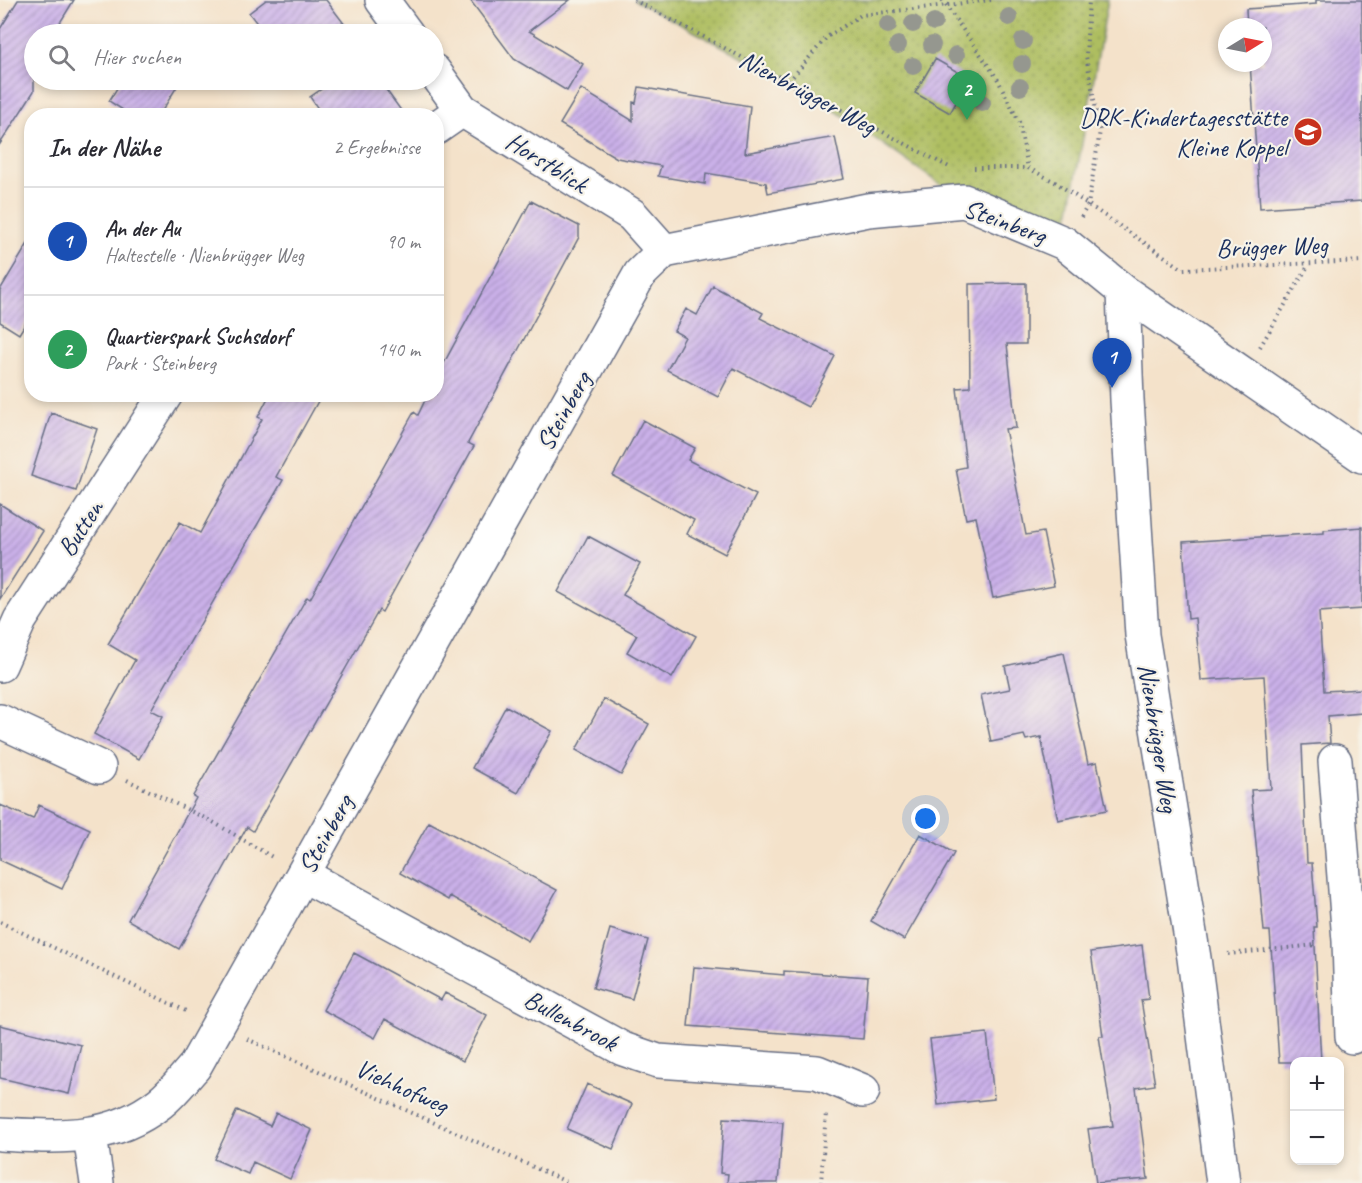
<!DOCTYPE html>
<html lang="de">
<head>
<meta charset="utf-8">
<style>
	:root { --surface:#fff; --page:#f7f7f7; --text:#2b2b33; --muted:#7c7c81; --line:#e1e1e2; --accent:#2563eb }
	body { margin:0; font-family:Caveat,sans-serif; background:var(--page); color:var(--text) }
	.controls { position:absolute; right:18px; bottom:18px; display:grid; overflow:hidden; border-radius:12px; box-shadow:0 3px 9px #0003 }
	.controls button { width:54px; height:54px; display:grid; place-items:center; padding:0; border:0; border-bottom:2px solid var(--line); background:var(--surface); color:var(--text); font:30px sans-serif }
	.compass { position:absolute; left:1218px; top:18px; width:54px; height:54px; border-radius:50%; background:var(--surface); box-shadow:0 3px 9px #0003; rotate:80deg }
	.you { position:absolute; left:926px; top:819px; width:21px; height:21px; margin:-15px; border:4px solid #fff; border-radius:50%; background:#1a73e8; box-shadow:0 0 0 9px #1a73e833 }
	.badge { display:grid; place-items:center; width:39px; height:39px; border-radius:50%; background:var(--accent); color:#fff; font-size:20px; font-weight:700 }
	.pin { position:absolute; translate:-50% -50px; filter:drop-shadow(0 2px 3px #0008) }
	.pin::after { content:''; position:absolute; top:32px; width:21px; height:18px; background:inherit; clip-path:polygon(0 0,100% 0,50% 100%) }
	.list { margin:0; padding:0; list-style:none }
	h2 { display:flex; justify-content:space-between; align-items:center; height:78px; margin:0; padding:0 24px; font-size:26px }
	h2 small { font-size:20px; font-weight:400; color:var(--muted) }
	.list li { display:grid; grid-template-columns:39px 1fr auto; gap:18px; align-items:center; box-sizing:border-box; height:108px; padding:0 24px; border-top:2px solid var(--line) }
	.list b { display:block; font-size:22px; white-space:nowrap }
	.list p { margin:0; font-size:20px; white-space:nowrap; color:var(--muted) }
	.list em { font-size:20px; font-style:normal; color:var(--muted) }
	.icon { flex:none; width:33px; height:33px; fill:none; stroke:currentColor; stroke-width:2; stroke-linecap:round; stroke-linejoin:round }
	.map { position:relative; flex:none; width:1362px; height:1183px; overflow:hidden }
	.search { position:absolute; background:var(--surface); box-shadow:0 3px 9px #0003; left:24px; top:24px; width:420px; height:66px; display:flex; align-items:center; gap:15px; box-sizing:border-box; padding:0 21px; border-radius:33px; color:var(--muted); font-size:22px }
	.panel { position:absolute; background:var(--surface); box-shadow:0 3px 9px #0003; left:24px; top:108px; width:420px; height:294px; border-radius:24px }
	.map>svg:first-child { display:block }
	.grass { fill:url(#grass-dots); stroke:#647660; stroke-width:1.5 }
	.building { fill:url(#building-hatch) }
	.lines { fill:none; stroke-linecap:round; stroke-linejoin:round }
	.minor-casing { stroke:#676e84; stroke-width:36 }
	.path { stroke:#676e84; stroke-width:4; stroke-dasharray:1.5 4.5; stroke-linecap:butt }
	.minor { stroke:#fff; stroke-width:33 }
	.tree { fill:#95978f }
	.labels { text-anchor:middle; stroke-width:4.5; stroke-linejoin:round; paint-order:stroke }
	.street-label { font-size:26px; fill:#1b2f5e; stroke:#f7f3e8 }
	.poi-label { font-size:26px; fill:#1b2f5e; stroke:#f7f3e8; text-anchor:end }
</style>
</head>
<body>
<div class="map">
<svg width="1362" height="1183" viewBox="0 0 1362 1183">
	<defs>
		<pattern id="grass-dots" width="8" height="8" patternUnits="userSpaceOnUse" patternTransform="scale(1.5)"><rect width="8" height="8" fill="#aebe61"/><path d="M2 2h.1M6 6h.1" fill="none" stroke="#8d9b53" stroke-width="1.8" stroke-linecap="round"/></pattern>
		<pattern id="building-hatch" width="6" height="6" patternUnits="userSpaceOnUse" patternTransform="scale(1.5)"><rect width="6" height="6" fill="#cbb1e9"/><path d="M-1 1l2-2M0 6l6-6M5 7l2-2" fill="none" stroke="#a490c0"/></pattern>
	</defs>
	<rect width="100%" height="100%" fill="#f7f3e8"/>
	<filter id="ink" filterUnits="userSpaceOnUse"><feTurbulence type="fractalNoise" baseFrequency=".0167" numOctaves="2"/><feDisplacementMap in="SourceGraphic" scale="12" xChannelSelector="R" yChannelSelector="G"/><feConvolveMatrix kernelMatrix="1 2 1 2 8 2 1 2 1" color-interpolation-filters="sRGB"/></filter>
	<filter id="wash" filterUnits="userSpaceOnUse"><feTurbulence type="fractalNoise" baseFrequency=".008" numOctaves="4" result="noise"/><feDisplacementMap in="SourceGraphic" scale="24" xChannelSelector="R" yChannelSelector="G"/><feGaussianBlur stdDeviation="1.35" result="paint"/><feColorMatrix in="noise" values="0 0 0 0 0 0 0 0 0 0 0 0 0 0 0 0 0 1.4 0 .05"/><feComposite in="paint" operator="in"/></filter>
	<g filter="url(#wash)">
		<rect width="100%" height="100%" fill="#f4e2ca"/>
		<path class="grass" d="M634,0h474l-44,243 -100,-42 -137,-96 -48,-29z"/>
		<g id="blocks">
			<path class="building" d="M18,0h56l-21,34h-19v57l-34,53v-115z
				M266,0h60l26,34h-87l-16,-21z
				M470,0h100l-41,31 54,33 -16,27 -53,-32z
				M1316,0h46v201l-102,7 -10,-145h13v-36h-16l-1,-18 70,-5z
				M935,59l35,20 -20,34 -35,-20z
				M122,80h59l-22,36h-27l-23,-15z
				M335,80h44l26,36h-82l-13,-19z
				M639,87l111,19 -5,47 90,-16 9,42 -76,14 -2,-10 -60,-10 -1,11 -47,-8 3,-10 -44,-8 -57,-34 21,-35 52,32v-19l3,1z
				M531,201l48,25v11l-111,206 6,3 -92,166 -3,-2 -126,221 -6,-4 -68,122 -51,-29 68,-122 -3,-2 114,-199 3,2 104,-187 4,3 10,-21h8v-16z
				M32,237v76l-13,21 -19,-12v-32z
				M1026,283v61h-19l9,84 -11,1 21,106 17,-3 11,54 -61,12 -17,-81 -10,2 -10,-50 10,-2 -9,-79 13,-1 -1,-103z
				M713,286l50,27 -3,5 75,38 -27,51 -75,-39 -15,29 -51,-27 18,-33 -11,-6 12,-22 11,6z
				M270,394h52l-46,83 7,3 -132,230 12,6 -24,43 -45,-25 41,-74 -27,-16 72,-122 20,11 62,-114 -4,-2z
				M51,413l46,16 -21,62 -45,-15z
				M643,420l52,28 -7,12 68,35 -31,59 -38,-20 7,-14 -81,-44z
				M0,504l43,27 -43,68z
				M1362,527v82l-43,3 5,79 38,-2v24l-34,3 2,27 -28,2 5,118h5l5,64h-3l7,135h-42l-9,-131h-6l-13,-141 20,-1 -7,-113 -63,4 -6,-62 -7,1 -5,-77 141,-9v-3z
				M588,536l52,28 -17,31 73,41 -24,42 -45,-26 10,-17 -79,-43z
				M1064,653l24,111 9,-2 10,48 -49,10 -17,-83 -15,3 -2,-5 -33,7 -10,-47 29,-6 -5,-23z
				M604,699l45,25 -28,51 -45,-25z
				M506,706l46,25 -34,62 -46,-25z
				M0,805l33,14 6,-14 51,24 -28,60 -62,-29z
				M429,822l128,68 -29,51 -78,-45 -2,4 -48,-27z
				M920,834l34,19 -50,87 -33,-19z
				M610,929l38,11 -16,59 -39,-11z
				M1142,945l7,54 -8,1 14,85 -19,3 12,91 -52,4 -8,-54 25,-3 -14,-90h4l-12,-84z
				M354,953l87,47 4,-7 42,22 -24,46 -78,-42 -10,19 -52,-28z
				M694,967l90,8v-4l84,6 -5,62 -175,-13z
				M0,1025l81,20 -12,49 -69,-16z
				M987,1033l7,66 -56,6 -8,-66z
				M587,1084l45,20 -19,45 -46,-20z
				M237,1110l33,16 6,-13 36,17 -22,49 -37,-17 -5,12 -34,-15z
				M724,1118l59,4 -5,61h-51l1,-9 -8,-1z"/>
		</g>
	</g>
	<g filter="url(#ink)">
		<use href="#blocks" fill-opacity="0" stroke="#676e84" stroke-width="1.5"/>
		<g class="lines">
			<g class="minor-casing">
				<path id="minor" d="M382,0l25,34
					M434,71l28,39 170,105 32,36
					M436,128l26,-18
					M1123,291l4,109 15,235 52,323 29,225
					M0,665l20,-45 146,-226
					M0,721l99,46
					M1335,761l14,180 3,96
					M303,875l320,174 35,12 159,11 46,19
					M0,1134c59,3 110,8 160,-31 13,-10 24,-25 35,-37l445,-792 24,-23 204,-41 96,-9 100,42 59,48 239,165
					M90,1136l7,47"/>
			</g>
			<path class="path" d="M634,0l315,167
				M942,0l55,78 22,44 9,46
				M789,81l38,-44 34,-22 130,-15
				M974,168h54l27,14 128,87 179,-8
				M1081,217l7,-12 12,-74 -14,-75 3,-56
				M1260,347l48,-81
				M127,780l86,42 61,36
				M0,922l188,90
				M1228,954l88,-9
				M247,1039l322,144
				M821,1183l5,-71"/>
			<use href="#minor" class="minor"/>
		</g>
		<g class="tree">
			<circle cx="1009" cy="17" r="9"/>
			<circle cx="934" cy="22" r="9"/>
			<circle cx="913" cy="24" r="9"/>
			<circle cx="888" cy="25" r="9"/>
			<circle cx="1023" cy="41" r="9"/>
			<circle cx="898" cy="45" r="9"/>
			<circle cx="932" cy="45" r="9"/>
			<circle cx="956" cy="55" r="9"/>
			<circle cx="1022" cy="64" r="9"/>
			<circle cx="913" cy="66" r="9"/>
			<circle cx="1020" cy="87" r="9"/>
			<circle cx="982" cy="103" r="9"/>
		</g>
	</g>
	<defs>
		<g id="school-disc" transform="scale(1.5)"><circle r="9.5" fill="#c8321e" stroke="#f7f3e8"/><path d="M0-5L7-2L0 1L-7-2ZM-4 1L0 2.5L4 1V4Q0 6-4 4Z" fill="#fff"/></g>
	</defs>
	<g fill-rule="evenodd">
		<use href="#school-disc" x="1308" y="132"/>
	</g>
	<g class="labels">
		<g class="street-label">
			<text transform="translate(808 92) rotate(28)" y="9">Nienbrügger Weg</text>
			<text transform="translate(547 162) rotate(32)" y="9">Horstblick</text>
			<text transform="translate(1005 221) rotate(20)" y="9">Steinberg</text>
			<text transform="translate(1272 246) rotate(-2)" y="9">Brügger Weg</text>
			<text transform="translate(563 411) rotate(-61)" y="9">Steinberg</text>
			<text transform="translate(80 528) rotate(-57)" y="9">Butten</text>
			<text transform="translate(1159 738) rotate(81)" y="9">Nienbrügger Weg</text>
			<text transform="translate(325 834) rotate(-61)" y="9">Steinberg</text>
			<text transform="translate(571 1020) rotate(28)" y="9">Bullenbrook</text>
			<text transform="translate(402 1086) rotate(24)" y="9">Viehhofweg</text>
		</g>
		<g class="poi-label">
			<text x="1287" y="126">DRK-Kindertagesstätte<tspan x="1287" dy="30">Kleine Koppel</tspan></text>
		</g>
	</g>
</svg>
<div class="controls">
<button>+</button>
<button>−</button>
</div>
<svg class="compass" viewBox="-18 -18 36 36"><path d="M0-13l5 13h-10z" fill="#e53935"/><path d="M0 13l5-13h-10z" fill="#7c7c81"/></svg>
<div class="you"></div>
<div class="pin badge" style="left:1112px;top:388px;background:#1a4fb4">1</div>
<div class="pin badge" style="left:967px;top:120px;background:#2e9e5b">2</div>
<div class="search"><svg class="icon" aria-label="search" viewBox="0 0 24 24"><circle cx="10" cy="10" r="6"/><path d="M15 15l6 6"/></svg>Hier suchen</div>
<section class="panel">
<h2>In der Nähe<small>2 Ergebnisse</small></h2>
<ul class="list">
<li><span class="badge" style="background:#1a4fb4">1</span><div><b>An der Au</b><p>Haltestelle · Nienbrügger Weg</p></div><em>90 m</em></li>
<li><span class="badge" style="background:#2e9e5b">2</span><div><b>Quartierspark Suchsdorf</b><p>Park · Steinberg</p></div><em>140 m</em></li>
</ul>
</section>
</div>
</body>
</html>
